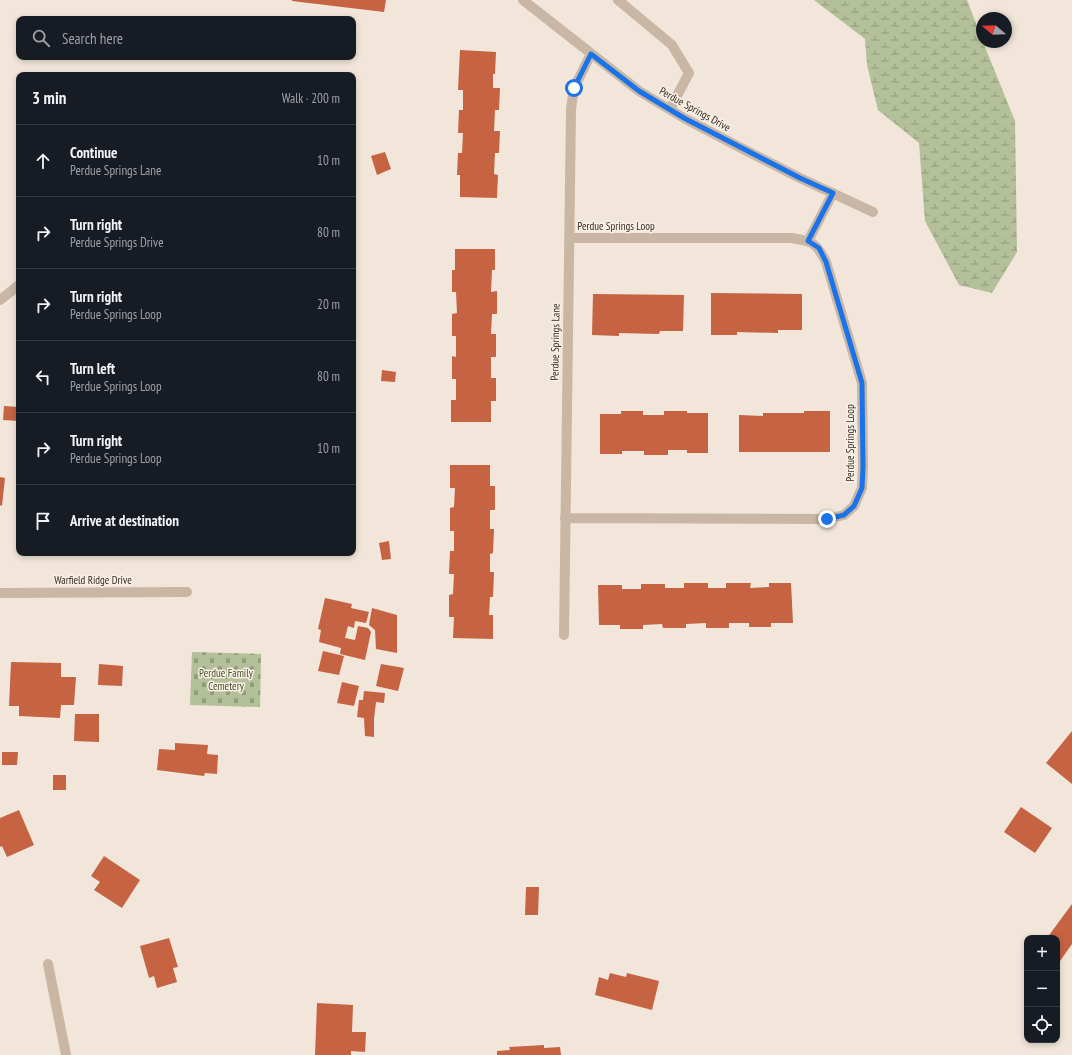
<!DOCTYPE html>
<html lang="en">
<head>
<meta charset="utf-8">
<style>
	:root { --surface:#171b24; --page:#242831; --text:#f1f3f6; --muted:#9ea1a6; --line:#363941 }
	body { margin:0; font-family:"PT Sans Narrow",sans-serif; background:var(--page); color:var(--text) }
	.controls { position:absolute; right:12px; bottom:12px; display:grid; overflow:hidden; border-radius:8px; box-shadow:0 2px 6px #0003 }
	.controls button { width:36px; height:36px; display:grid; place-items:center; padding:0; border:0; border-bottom:1px solid var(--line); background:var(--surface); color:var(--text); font:20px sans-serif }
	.compass { position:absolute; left:976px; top:12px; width:36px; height:36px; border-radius:50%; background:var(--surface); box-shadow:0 2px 6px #0003; rotate:289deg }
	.stop { position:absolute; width:12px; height:12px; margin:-9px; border:3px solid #1a73e8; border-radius:50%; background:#fff }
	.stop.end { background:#1a73e8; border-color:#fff; box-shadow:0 1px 4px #0008 }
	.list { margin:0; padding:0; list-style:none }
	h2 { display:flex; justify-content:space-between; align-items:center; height:52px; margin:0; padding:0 16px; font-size:17px }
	h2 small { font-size:13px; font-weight:400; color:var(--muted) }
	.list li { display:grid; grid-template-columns:26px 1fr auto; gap:12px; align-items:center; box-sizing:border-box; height:72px; padding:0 16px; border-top:1px solid var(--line) }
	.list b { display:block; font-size:15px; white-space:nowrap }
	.list p { margin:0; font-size:13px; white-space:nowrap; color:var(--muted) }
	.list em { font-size:13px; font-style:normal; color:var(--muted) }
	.icon { flex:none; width:22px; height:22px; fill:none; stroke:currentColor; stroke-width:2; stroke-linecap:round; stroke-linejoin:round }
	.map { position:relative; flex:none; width:1072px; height:1055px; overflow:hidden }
	.search { position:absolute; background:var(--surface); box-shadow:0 2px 6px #0003; left:16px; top:16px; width:340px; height:44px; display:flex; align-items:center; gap:10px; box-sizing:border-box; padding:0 14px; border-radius:8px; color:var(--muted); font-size:15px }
	.panel { position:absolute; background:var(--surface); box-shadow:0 2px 6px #0003; left:16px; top:72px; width:340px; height:484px; border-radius:8px }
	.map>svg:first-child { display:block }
	.wetland { fill:url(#wetland-marsh) }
	.cemetery { fill:url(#cemetery-stones) }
	.building { fill:#c56343 }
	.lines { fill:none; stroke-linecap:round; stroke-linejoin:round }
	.street { stroke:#c9b6a5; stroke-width:10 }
	.route { stroke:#1a73e8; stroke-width:5 }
	.labels { text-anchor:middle; stroke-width:3; stroke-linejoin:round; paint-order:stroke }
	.street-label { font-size:11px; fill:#352b26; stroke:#f9f0e5 }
	.park-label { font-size:11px; fill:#44532a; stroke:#f9f0e5 }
</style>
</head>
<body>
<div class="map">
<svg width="1072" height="1055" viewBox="0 0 1072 1055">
	<defs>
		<pattern id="wetland-marsh" width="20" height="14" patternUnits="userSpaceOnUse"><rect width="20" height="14" fill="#b3c099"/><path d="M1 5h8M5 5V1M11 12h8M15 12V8" fill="none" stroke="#929c7d"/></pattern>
		<pattern id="cemetery-stones" width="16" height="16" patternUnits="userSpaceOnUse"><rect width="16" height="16" fill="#b3c099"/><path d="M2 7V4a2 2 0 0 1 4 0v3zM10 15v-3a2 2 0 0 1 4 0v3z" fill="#929c7d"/></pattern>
	</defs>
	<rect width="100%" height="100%" fill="#f1e6d9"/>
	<path class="wetland" d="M814,0h153l15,39v3h1l32,79 2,131 -25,41 -33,-8 -34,-64 -6,-78 -41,-33 -11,-45 -2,-26z"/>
	<path class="cemetery" d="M192,652l69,2 -1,53 -70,-2z"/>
	<path class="building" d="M292,0h94l-2,12 -92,-11z
		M460,50l36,2 -1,22h-2v14h7l-1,22h-4l-1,21h6l-1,22h-4l-1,21 4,1 -1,23 -37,-1v-22h-3l1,-22h4l1,-20h-5l1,-23h4v-20h-5z
		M385,152l6,17 -14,6 -6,-19z
		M455,249h40v21h-3l-1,22 6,-1v23h-5l-1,20h5v23h-5v21h5v23h-5v21h-40v-22h5v-21h-4v-23l4,1v-21h-4v-22l5,-1 -1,-21h-4v-22h3z
		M711,293l91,1v36h-24v3l-41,-1v3h-26z
		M593,294l91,1 -1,36h-23l-1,3 -40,-1v3l-27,-1z
		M382,370l14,2 -1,10 -14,-1z
		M4,406l15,1v14l-16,-1z
		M621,411h22v4h21v-4h23v2h21v40h-21v-3h-19v5h-24v-4h-22v3h-22v-40h21z
		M804,411h26v41h-91v-37l24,1v-3h41z
		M450,465h40v21h5v24h-5v19h4l-1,24 -3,1v18h4l-1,25h-3l-1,18h4v24l-40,-1 1,-21h-5v-22l4,-1 1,-20h-5l1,-23h4v-20h-4v-23l4,-1 1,-19h-5z
		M0,477l5,1 -3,28 -2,-1z
		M389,541l2,18 -9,1 -3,-17z
		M684,583h24v5h18v-5h25l-1,5 19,-1v-4h22l2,40h-22v4h-22v-4h-20v5h-23v-5l-20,1v4h-23l-1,-4 -19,1v4h-23v-4h-21l-1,-40h24v4h19v-5h24v4h19z
		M325,598l27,6 -1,4 18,4 -3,11 -11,-2 -1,7 -6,-2 -3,12 10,2 3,-14 10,2 3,4 -6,28 -25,-6 1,-6 -22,-6 2,-12 -3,-1z
		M372,608l25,7v38l-21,-4 -1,-19 -6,-5z
		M323,651l21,5 -5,19 -21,-4z
		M11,662l50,1v14h15l-2,28h-13l-1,13 -41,-2v-10h-10z
		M99,664l24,2 -1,20 -24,-1z
		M381,664l23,4 -6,23 -22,-5z
		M342,682l17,4 -5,20 -17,-3z
		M364,691l21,2 -1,10 -8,-1 -2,17v18l-9,-1 -1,-18 -7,-1 2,-17h4z
		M75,714h24v28l-25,-1z
		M1072,731v53l-26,-21z
		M175,743l33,2 -1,9 11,1 -1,19 -12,-1 -1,3 -47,-6 2,-21 16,1z
		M2,752h16l-1,13h-15z
		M53,775h13v15h-13z
		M1021,807l31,21 -17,25 -31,-21z
		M19,810l15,35 -27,12 -5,-11 -2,1v-29z
		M104,856l36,24 -18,28 -28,-18 6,-8 -9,-6z
		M526,887h13l-1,28h-13z
		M1072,904v40l-12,17 -3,-2v-21h-10z
		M169,938l9,29 -5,1 4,14 -20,6 -3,-12 -5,2 -9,-32z
		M610,973l16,4 1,-4 32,8 -7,29 -57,-15 4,-18 9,3z
		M317,1003l36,2 -1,27h14l-1,20 -14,-1v4h-36z
		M544,1045v3l16,-1 1,8h-64v-4l13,-1 -1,-3z"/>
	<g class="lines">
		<path class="street" d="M523,0l116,91 45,27 61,32 55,28 73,34
			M618,0l54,45 17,28 -19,36
			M808,241l25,-48
			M0,300l19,-15
			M565,518l262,1 17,-4 10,-9 8,-18 1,-21 -1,-84 -36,-121c-10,-20 -14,-21 -35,-24h-222
			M0,593l187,-1
			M564,635l7,-526 3,-21 17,-34
			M48,964l18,91"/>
	</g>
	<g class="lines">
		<path class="route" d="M574,88l17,-34 48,37 45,27 116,60 33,15 -25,48 11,7 7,14 36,121 1,84 -1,21 -8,18 -10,9 -17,4"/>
	</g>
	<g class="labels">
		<g class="street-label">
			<text transform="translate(695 109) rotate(29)" y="4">Perdue Springs Drive</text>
			<text x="616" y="230">Perdue Springs Loop</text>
			<text transform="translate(555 342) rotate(-89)" y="4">Perdue Springs Lane</text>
			<text transform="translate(850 443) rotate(-90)" y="4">Perdue Springs Loop</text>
			<text x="93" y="584">Warfield Ridge Drive</text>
		</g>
		<g class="park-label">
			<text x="226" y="677">Perdue Family<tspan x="226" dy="13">Cemetery</tspan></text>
		</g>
	</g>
</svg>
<div class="controls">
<button>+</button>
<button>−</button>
<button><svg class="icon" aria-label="locate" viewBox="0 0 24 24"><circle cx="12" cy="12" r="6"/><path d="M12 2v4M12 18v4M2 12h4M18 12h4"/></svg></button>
</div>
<svg class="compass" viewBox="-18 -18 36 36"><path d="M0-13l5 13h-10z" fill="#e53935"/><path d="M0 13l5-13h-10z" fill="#9ea1a6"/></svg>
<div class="stop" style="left:574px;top:88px"></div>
<div class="stop end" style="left:827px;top:519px"></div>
<div class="search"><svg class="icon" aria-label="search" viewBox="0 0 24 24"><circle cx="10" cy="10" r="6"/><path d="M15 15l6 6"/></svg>Search here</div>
<section class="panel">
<h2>3 min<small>Walk · 200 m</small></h2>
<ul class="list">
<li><svg class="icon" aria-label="ahead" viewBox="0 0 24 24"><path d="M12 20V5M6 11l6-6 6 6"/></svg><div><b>Continue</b><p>Perdue Springs Lane</p></div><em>10 m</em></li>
<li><svg class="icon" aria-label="right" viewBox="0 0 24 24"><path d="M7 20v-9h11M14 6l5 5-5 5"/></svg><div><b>Turn right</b><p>Perdue Springs Drive</p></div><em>80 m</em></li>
<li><svg class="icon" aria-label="right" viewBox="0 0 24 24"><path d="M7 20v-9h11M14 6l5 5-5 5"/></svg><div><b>Turn right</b><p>Perdue Springs Loop</p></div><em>20 m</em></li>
<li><svg class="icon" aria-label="left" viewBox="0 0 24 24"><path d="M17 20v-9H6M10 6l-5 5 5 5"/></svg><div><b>Turn left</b><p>Perdue Springs Loop</p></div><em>80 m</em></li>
<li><svg class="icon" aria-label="right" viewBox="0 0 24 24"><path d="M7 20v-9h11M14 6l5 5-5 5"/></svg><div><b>Turn right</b><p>Perdue Springs Loop</p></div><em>10 m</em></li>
<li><svg class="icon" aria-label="arrive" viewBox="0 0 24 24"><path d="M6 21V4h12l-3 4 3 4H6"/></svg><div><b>Arrive at destination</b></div></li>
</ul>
</section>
</div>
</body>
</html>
